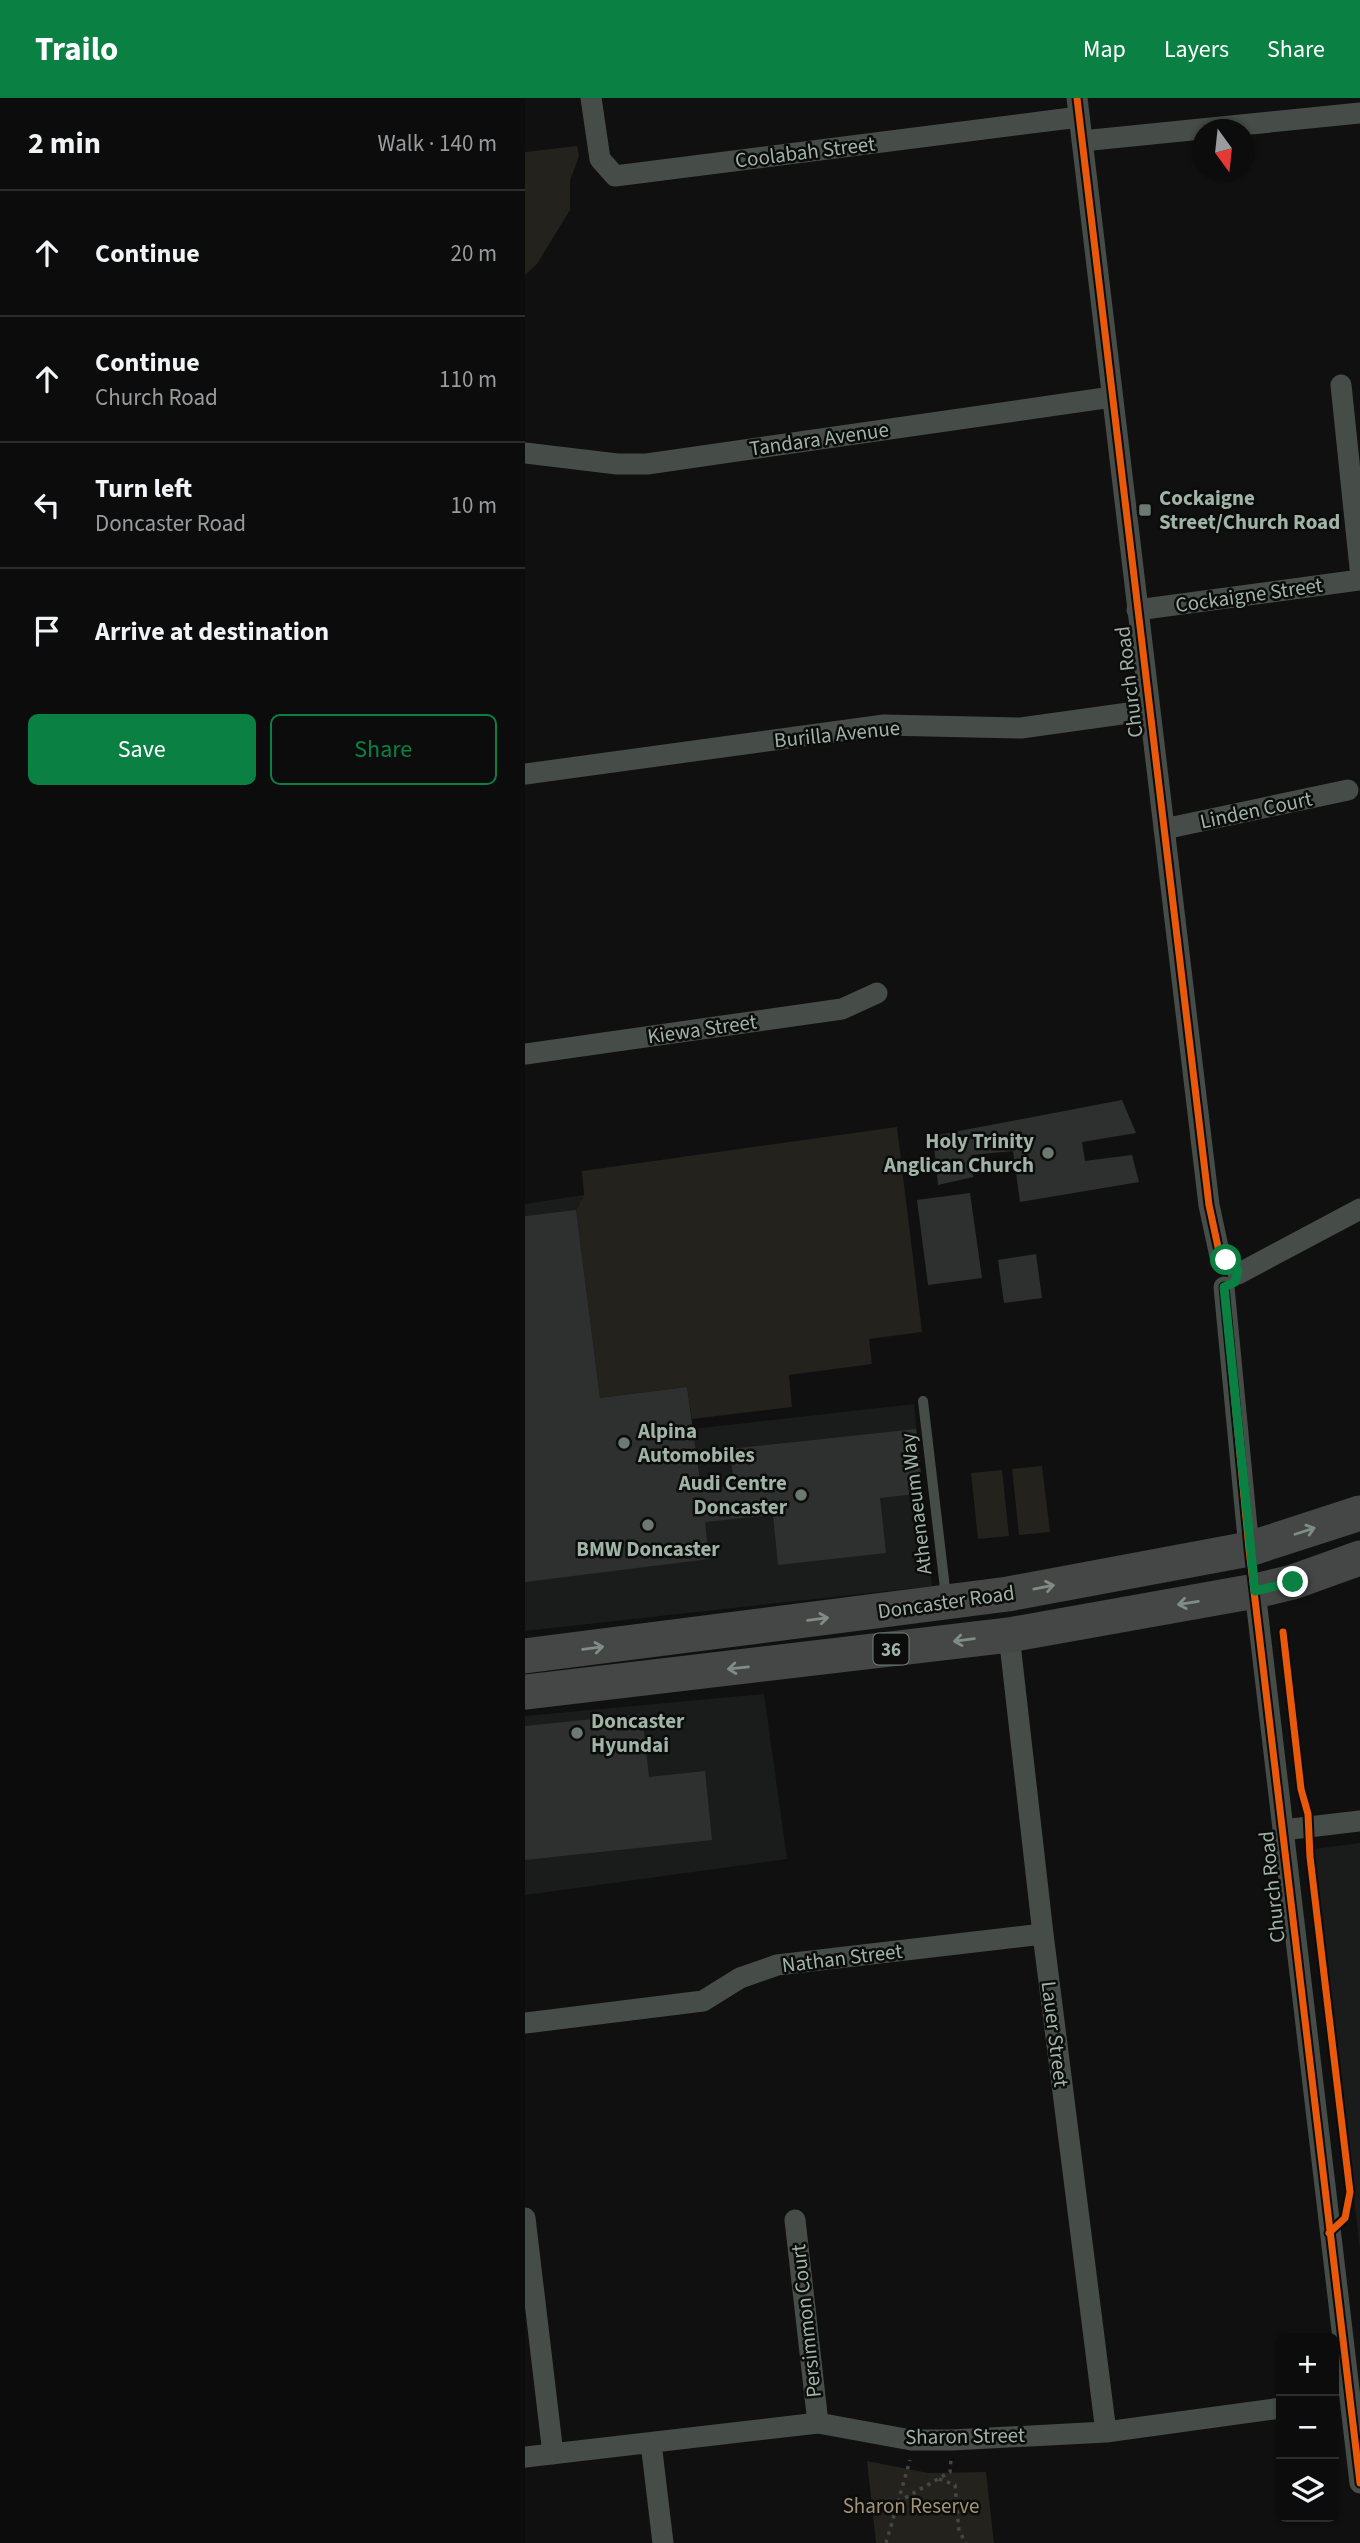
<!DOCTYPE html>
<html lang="en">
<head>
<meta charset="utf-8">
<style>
	:root { --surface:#0c0c0c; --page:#151515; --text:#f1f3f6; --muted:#9a9b9d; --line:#2c2c2d; --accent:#0b8043 }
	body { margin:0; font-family:"Source Sans 3",sans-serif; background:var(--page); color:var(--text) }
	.controls { position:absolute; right:21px; bottom:21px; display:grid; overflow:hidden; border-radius:10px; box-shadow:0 2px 5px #0004 }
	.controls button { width:63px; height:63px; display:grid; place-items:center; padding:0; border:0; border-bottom:2px solid var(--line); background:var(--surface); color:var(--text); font:35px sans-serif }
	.compass { position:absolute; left:667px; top:21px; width:63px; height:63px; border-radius:50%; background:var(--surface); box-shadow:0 2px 5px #0004; rotate:165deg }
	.stop { position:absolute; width:21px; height:21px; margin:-16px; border:5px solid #0b8043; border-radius:50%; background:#fff }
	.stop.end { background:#0b8043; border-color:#fff; box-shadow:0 2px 7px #0008 }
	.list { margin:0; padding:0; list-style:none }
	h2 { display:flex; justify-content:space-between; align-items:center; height:91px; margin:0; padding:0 28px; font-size:30px }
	h2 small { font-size:23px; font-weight:400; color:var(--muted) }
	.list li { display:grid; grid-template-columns:46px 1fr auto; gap:21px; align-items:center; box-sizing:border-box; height:126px; padding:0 28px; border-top:2px solid var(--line) }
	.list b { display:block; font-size:26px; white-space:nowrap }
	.list p { margin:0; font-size:23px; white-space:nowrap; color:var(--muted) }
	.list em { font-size:23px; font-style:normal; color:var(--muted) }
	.actions { display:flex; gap:14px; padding:21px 28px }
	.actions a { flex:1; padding:16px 0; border:2px solid var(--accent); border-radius:10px; text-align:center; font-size:24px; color:var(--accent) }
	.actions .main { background:var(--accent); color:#fff }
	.icon { flex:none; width:38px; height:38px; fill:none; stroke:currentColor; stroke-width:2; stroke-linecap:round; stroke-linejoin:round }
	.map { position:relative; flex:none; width:835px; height:2445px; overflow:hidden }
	header { display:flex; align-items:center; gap:42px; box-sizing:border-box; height:98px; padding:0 35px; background:var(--accent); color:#fff }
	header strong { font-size:33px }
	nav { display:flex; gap:38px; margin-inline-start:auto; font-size:24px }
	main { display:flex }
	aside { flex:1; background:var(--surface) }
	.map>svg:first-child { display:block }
	.built { fill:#1a1c1b }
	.green { fill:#24221c }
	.building { fill:#2e302f }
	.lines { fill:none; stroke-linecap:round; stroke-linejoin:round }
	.path { stroke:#424844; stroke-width:3.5; stroke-dasharray:3.5 5; stroke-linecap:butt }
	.service { stroke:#464d49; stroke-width:10 }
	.minor { stroke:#464d49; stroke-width:21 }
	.primary { stroke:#444745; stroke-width:35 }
	.cycleway-casing { stroke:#0b0c0b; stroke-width:11 }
	.cycleway { stroke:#e8590c; stroke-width:7 }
	.oneway { stroke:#7f8d84 }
	.route { stroke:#0b8043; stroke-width:9 }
	.poi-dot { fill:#6d7a72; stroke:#0b0c0b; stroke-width:2.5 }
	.labels { text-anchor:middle; stroke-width:5; stroke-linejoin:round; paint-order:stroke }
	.shield { fill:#0b0c0b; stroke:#738178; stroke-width:2 }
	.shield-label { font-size:19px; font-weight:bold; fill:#9fb3a6 }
	.street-label { font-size:21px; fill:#9fb3a6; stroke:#0b0c0b }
	.poi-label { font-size:21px; font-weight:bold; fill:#9fb3a6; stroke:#0b0c0b; text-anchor:start }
	.park-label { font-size:21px; fill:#a09474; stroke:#0b0c0b }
</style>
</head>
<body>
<header>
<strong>Trailo</strong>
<nav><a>Map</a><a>Layers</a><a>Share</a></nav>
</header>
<main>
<aside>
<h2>2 min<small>Walk · 140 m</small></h2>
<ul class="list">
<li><svg class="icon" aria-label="ahead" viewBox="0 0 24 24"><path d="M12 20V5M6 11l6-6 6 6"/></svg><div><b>Continue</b></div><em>20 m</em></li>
<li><svg class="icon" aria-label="ahead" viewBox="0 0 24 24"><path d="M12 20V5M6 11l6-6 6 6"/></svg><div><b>Continue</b><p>Church Road</p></div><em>110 m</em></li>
<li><svg class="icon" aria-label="left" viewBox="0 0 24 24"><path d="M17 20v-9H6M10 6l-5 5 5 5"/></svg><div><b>Turn left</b><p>Doncaster Road</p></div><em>10 m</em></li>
<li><svg class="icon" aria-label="arrive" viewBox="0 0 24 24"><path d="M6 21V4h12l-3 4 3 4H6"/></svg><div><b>Arrive at destination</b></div></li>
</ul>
<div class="actions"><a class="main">Save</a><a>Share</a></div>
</aside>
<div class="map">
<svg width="835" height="2445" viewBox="0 0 835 2445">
	<rect width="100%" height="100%" fill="#101010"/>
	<path class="built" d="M59,1097l-8,15 24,188 87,-11 6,42 221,-25 18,182 -407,45v-427z
		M239,1596l23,165 -262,36v-179z
		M835,1745v407l-46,-401z"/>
	<path class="green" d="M52,48l2,10 -9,25v29l-33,54 -12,11v-123z
		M372,1029l25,205 -53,7 3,25 -83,11 3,32 -100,12 -5,-32 -87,11 -24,-188 8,-15 -2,-24z
		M517,1368l8,66 -31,3 -7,-66z
		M477,1372l7,66 -31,3 -7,-66z
		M342,2363l61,12 58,-1 8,71h-118z"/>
	<path class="building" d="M597,1002l14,33 -54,9 3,19 47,-6 7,27 -119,20 -7,-51 -42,4 2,22 -35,8 -5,-49z
		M445,1095l12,85 -54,7 -11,-85z
		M51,1112l24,188 87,-11 14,102 33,-3 -4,-37 186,-20 7,64 -43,5 6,55 -108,12 -5,-50 -68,7 4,37 -184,23v-366z
		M511,1156l6,44 -38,5 -6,-43z
		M117,1616l7,63 56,-6 7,69 -187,20v-134z"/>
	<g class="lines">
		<path class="path" d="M414,2381l16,6 4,46 7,12
			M373,2404l12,-42
			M361,2445l12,-41 52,-30 1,-13"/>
		<path class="service" d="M398,1303l23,196"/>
		<path class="minor" d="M66,0l9,61 15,17 464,-59
			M552,0l132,1107 12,56
			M557,43l278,-28
			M816,287l19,183
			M0,355l92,11h30l465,-67
			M612,512l223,-30
			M0,676l359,-49 137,3 129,-18
			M639,731l184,-39
			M0,956l317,-45 35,-16
			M713,1176l122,-65
			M699,1189l25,262
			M730,1493l105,892
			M484,1537l34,299 63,498
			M758,1732l77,-9
			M0,1925l178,-22 37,-23 37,-13 266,-31
			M0,2120l28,236
			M270,2122l23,203
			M126,2345l12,100
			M0,2359l293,-34 93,17h41l154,-8 175,-24"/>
		<path class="primary" d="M0,1558l483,-62 241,-45 111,-36
			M0,1594l484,-57 246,-44 38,-9 67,-24"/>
		<g class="cycleway-casing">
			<path id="cycleway" d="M552,0l132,1107 12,56
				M699,1189l25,262 111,934
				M758,1534l18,157 7,25 2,43 40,335 -5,26 -16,15"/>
		</g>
		<use href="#cycleway" class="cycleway"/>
	</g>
	<defs><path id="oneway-shaft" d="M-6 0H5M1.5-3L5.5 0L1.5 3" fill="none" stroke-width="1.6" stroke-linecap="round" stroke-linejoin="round" transform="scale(1.75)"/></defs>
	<g class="oneway">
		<use href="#oneway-shaft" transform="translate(780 1433) rotate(-18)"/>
		<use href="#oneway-shaft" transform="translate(519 1489) rotate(-11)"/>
		<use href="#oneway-shaft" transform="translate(663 1505) rotate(171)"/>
		<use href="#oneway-shaft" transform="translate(293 1521) rotate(-8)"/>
		<use href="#oneway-shaft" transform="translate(439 1542) rotate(173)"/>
		<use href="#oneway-shaft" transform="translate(68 1550) rotate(-7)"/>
		<use href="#oneway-shaft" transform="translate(213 1570) rotate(174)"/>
	</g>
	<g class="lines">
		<path class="route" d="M701,1162l8,4 4,7 -3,11 -11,5 31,304 38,-9"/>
	</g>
	<g class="poi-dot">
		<rect x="613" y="405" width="14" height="14" rx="3.5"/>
		<circle cx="523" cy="1055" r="7"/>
		<circle cx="99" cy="1345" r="7"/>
		<circle cx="276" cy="1397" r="7"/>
		<circle cx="123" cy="1427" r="7"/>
		<circle cx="52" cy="1635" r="7"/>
	</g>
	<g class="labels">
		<rect class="shield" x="348.5" y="1535.5" width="35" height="31" rx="5"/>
		<g class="shield-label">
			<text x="366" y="1558">36</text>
		</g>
		<g class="street-label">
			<text transform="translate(280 54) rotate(-7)" y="7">Coolabah Street</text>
			<text transform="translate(294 341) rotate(-8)" y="7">Tandara Avenue</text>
			<text transform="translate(724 497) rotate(-8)" y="7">Cockaigne Street</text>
			<text transform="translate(604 584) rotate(-97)" y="7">Church Road</text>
			<text transform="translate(312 636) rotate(-6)" y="7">Burilla Avenue</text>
			<text transform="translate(731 712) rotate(-12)" y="7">Linden Court</text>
			<text transform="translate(177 931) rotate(-8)" y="7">Kiewa Street</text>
			<text transform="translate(391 1406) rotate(-97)" y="7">Athenaeum Way</text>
			<text transform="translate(421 1504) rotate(-8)" y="7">Doncaster Road</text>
			<text transform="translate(747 1789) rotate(-96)" y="7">Church Road</text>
			<text transform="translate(317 1860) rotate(-7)" y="7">Nathan Street</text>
			<text transform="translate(530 1936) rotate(83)" y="7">Lauer Street</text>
			<text transform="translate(281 2223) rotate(-96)" y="7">Persimmon Court</text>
			<text transform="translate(440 2338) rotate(-1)" y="7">Sharon Street</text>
		</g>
		<g class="poi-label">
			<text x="634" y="407">Cockaigne<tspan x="634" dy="24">Street/Church Road</tspan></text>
			<text x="509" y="1050" text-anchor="end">Holy Trinity<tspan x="509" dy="24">Anglican Church</tspan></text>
			<text x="113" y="1340">Alpina<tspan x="113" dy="24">Automobiles</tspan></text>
			<text x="262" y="1392" text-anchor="end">Audi Centre<tspan x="262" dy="24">Doncaster</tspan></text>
			<text x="123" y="1458" text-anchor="middle">BMW Doncaster</text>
			<text x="66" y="1630">Doncaster<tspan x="66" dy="24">Hyundai</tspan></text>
		</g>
		<g class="park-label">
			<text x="386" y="2415">Sharon Reserve</text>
		</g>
	</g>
</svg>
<div class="controls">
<button>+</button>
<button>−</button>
<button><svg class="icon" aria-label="layers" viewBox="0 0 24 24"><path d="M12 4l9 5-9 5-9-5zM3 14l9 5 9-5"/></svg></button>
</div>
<svg class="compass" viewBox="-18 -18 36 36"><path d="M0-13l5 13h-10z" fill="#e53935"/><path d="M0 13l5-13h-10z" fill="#9a9b9d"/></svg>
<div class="stop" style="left:701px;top:1162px"></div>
<div class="stop end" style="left:768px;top:1484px"></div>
</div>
</main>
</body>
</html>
